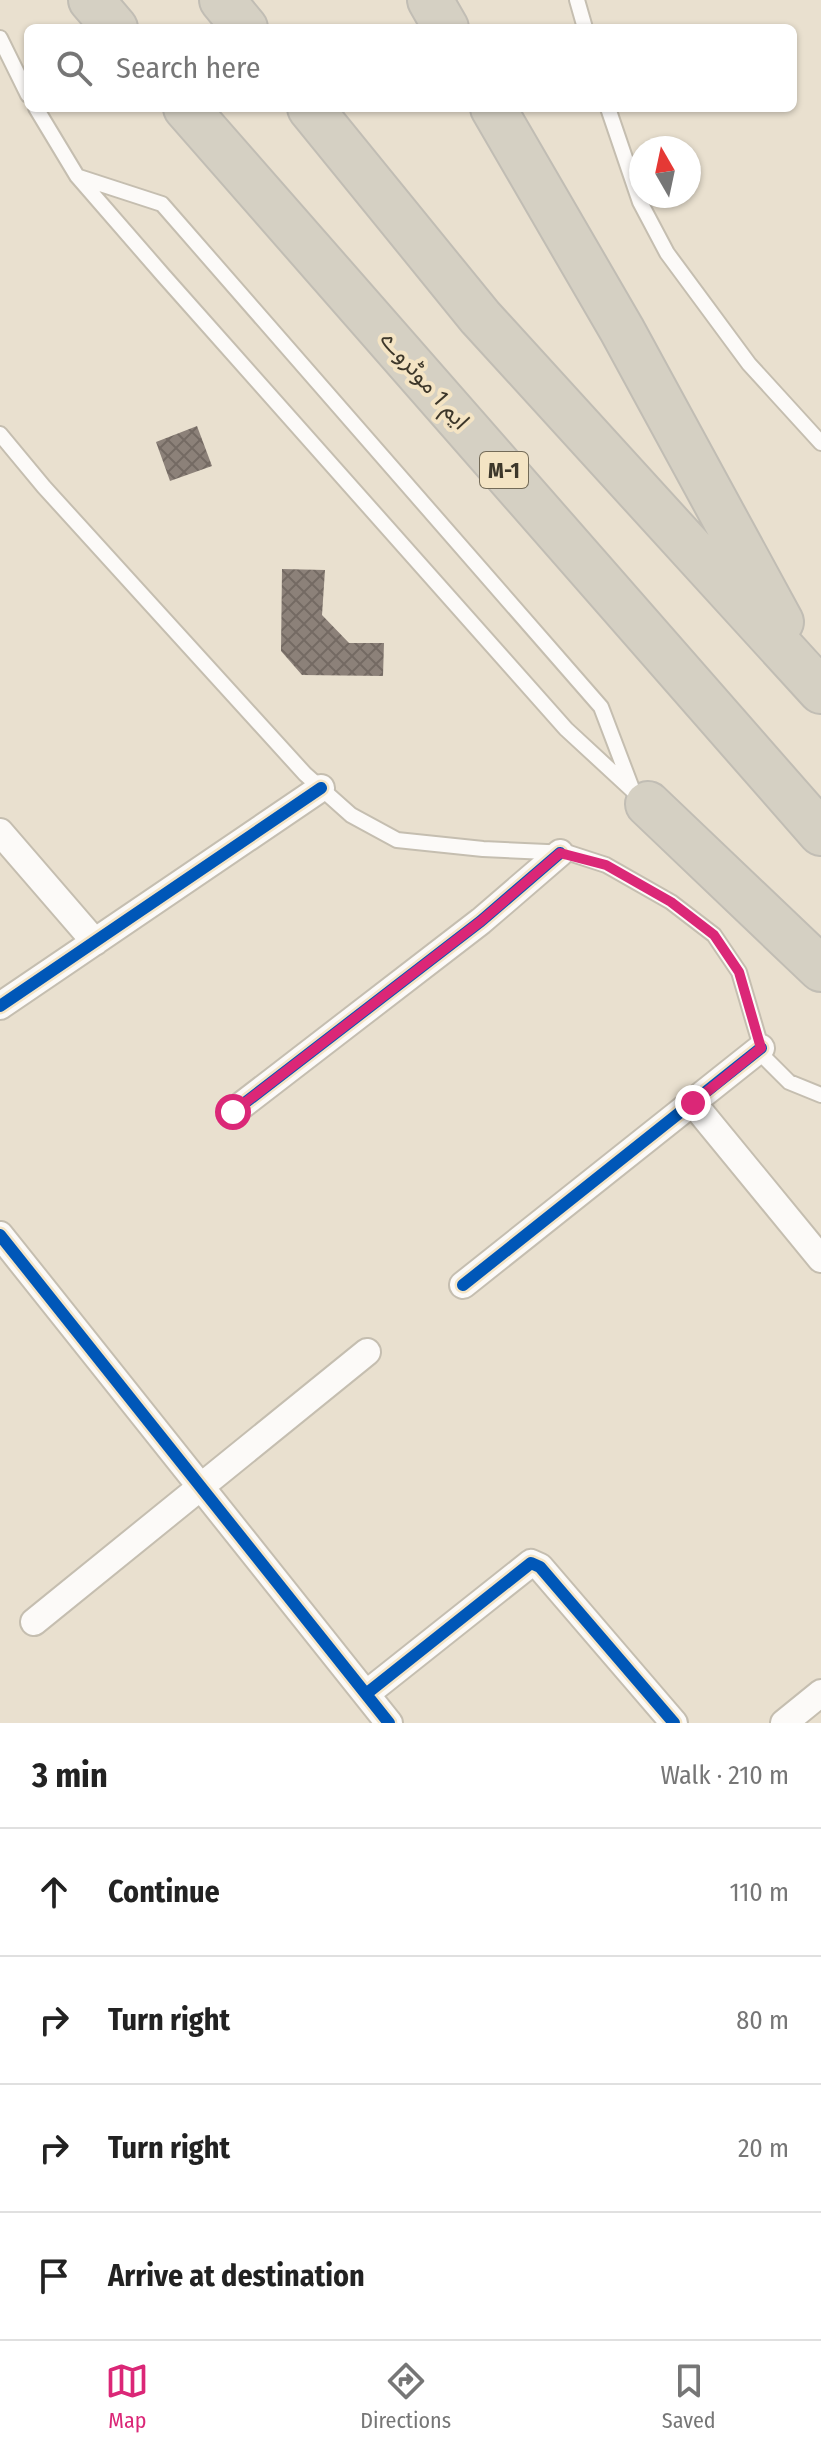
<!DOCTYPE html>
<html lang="en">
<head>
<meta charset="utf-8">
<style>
	:root { --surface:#fff; --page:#f6f6f6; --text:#222; --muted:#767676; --line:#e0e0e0; --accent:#db2777 }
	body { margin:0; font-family:"Fira Sans Condensed","Noto Sans Arabic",sans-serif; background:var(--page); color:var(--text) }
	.compass { position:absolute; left:629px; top:136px; width:72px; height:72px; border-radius:50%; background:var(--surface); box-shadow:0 2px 6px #0004; rotate:351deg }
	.stop { position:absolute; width:24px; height:24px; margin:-18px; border:6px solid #db2777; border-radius:50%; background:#fff }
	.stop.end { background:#db2777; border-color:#fff; box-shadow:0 2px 8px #0008 }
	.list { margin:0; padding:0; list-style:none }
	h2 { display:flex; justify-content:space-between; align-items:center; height:104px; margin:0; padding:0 32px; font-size:34px }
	h2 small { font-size:26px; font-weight:400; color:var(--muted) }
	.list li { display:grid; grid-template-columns:52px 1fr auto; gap:24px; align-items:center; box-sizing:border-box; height:128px; padding:0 32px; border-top:2px solid var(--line) }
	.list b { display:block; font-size:30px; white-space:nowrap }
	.list em { font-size:26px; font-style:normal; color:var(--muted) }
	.icon { flex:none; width:44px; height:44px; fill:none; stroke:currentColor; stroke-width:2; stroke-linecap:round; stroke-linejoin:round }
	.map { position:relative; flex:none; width:821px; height:1723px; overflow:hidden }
	.search { position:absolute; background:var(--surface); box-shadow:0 2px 6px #0004; left:24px; right:24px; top:24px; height:88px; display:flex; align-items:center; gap:20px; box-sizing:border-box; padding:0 28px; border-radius:12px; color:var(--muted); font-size:30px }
	.sheet { height:616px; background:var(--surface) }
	nav { display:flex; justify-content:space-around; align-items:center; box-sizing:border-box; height:112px; border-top:2px solid var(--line); background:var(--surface); font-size:22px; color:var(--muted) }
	nav a { display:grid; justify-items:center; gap:4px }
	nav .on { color:var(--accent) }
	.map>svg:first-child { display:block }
	.building { fill:url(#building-cross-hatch) }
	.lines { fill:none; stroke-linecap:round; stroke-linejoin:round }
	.service-casing { stroke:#c5beb0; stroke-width:18 }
	.minor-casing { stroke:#c5beb0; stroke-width:30 }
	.motorway-casing { stroke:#c1bdb4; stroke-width:48 }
	.service { stroke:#fcfaf8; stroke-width:14 }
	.minor { stroke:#fcfaf8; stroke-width:26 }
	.motorway { stroke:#d5d0c3; stroke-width:44 }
	.cycleway-casing { stroke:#f4e4c4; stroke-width:17 }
	.cycleway { stroke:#0057b8; stroke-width:12 }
	.route { stroke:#db2777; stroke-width:10 }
	.labels { text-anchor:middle; stroke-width:8; stroke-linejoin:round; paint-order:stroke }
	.shield { fill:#f4e4c4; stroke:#746b58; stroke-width:2 }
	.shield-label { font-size:22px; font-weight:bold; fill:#3d372a }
	.street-label { font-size:24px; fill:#3d372a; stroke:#f4e4c4 }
</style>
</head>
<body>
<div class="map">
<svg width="821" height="1723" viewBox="0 0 821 1723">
	<defs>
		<pattern id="building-cross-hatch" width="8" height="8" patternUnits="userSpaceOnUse" patternTransform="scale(2)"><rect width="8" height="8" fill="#8c8179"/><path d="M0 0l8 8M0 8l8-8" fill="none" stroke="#746a63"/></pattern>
	</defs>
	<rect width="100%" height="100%" fill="#e9e0cf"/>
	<path class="building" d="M197,426l15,40 -42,15 -14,-39z
		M282,569l43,1 -3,45 27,28h35l-1,33 -81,-1 -21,-24z"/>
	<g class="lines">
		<g class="service-casing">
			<path id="service" d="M577,0l8,28
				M0,38l28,57
				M36,108l41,68 86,99 403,454 78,72
				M608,108l32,94 27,51 82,111 72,79
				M79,177l83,27 439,503 30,79
				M0,434l44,53 261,287 46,41 46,25 86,9 86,4 37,12 65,37 43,33 25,37 25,85 25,25 32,13"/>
		</g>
		<g class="minor-casing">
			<path id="minor" d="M0,832l95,110
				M0,1006l321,-218
				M693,1103l128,156
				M233,1112l248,-191 79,-68
				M0,1235l389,488
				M463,1285l298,-237
				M34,1622l333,-270
				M366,1694l165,-131 9,4 134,156
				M784,1723l37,-30"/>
		</g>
		<g class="motorway-casing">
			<path id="motorway" d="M91,0l24,28
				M222,0l23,28
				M430,0l16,28
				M186,108l635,725
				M310,108l170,209 341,374
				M493,108l129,222 159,292
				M648,804l173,165"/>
		</g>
		<use href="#service" class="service"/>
		<use href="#minor" class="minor"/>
		<use href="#motorway" class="motorway"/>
		<g class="cycleway-casing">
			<path id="cycleway" d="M0,1006l321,-218
				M233,1112l248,-191 79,-68
				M0,1235l389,488
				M463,1285l298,-237
				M366,1694l165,-131 9,4 134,156"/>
		</g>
		<use href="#cycleway" class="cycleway"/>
	</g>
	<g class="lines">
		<path class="route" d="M233,1112l248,-191 79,-68 46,12 65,37 43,33 25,37 22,76 -68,55"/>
	</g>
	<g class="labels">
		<rect class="shield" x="480" y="452" width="48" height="36" rx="6"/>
		<g class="shield-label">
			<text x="504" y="478">M-1</text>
		</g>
		<g class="street-label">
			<text transform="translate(425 380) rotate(49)" y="8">ایم 1 موٹروے</text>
		</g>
	</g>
</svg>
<svg class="compass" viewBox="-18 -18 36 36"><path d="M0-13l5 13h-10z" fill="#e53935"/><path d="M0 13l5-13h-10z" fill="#767676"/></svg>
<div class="stop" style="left:233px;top:1112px"></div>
<div class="stop end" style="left:693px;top:1103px"></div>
<div class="search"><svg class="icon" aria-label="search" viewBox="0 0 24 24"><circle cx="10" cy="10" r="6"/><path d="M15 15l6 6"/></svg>Search here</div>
</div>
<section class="sheet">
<h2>3 min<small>Walk · 210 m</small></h2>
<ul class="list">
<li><svg class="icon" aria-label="ahead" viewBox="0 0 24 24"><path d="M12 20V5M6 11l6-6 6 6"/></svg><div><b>Continue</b></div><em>110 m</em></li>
<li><svg class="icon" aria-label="right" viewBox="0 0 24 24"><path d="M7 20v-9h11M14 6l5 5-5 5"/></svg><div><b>Turn right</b></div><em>80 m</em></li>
<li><svg class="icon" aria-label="right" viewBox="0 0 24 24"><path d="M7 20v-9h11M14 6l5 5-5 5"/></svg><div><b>Turn right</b></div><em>20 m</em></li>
<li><svg class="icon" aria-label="arrive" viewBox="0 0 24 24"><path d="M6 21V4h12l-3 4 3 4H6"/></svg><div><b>Arrive at destination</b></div></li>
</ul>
</section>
<nav>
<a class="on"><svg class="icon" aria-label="map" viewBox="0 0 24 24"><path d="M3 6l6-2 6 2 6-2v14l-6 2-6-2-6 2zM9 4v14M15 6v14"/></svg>Map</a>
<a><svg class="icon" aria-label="directions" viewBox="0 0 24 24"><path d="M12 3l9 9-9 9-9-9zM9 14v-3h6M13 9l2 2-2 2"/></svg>Directions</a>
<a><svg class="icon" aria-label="saved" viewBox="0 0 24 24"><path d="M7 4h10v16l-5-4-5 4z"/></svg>Saved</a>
</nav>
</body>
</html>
